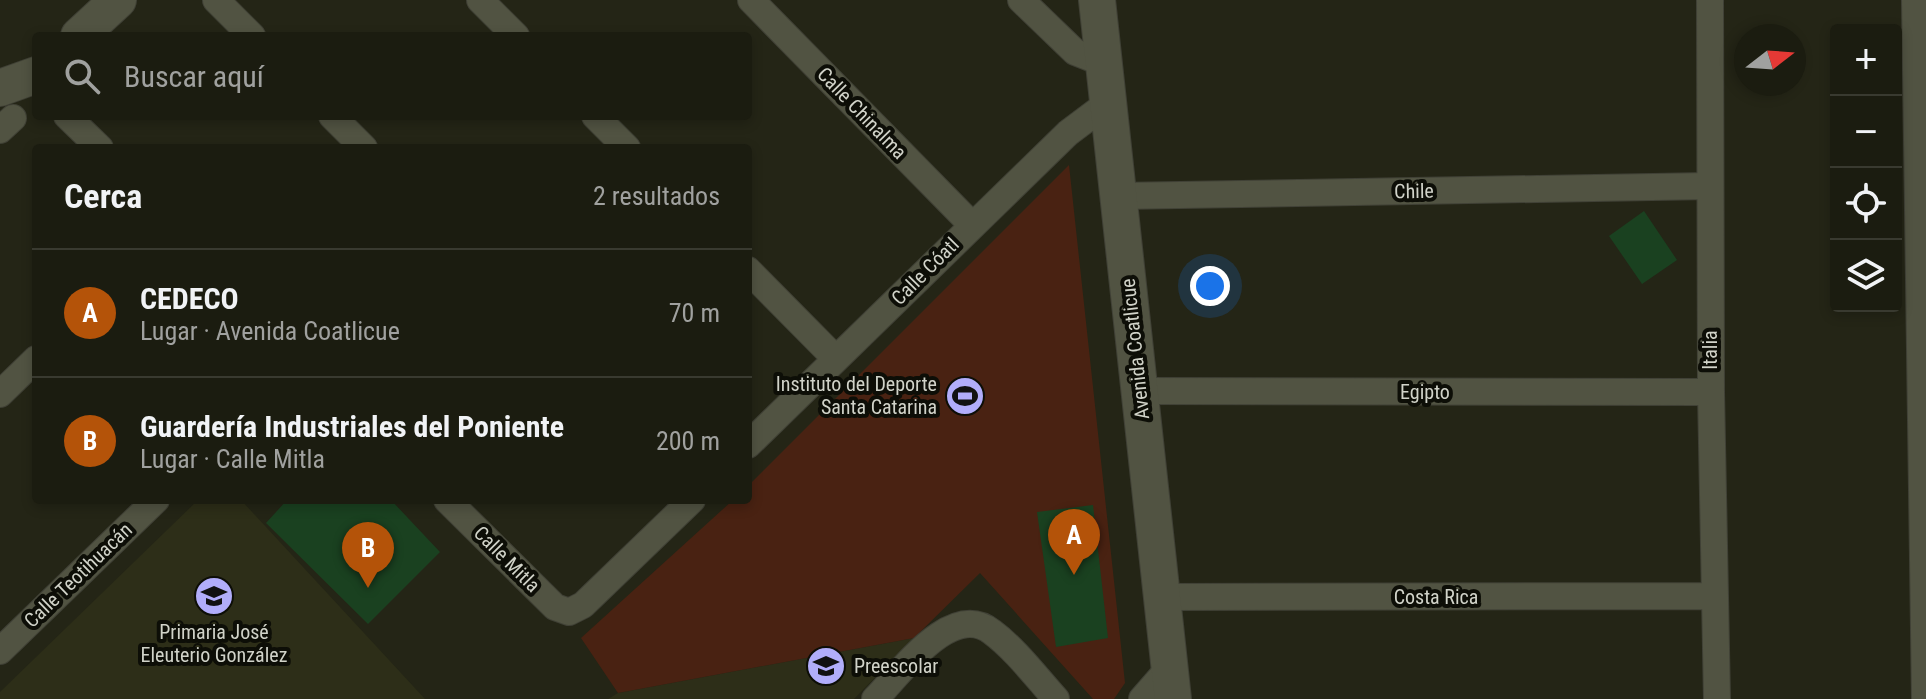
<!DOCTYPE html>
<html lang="es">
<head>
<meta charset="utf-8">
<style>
	:root { --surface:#1b1c10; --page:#242519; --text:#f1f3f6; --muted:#a0a19f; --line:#393a30; --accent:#b45309 }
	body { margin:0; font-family:"Roboto Condensed",sans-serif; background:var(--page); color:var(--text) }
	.controls { position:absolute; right:24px; top:24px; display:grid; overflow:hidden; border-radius:8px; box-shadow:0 4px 12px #0003 }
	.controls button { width:72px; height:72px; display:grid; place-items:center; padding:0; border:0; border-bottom:2px solid var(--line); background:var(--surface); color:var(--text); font:40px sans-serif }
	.compass { position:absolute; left:1734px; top:24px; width:72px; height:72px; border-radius:50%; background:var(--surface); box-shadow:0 4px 12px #0003; rotate:73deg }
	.you { position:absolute; left:1210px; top:286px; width:28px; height:28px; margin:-20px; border:6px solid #fff; border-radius:50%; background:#1a73e8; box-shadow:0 0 0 12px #1a73e833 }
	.badge { display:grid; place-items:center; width:52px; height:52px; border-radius:50%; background:var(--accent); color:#fff; font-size:26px; font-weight:700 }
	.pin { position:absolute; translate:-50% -66px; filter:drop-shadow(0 2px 4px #0008) }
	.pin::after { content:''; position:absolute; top:42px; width:28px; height:24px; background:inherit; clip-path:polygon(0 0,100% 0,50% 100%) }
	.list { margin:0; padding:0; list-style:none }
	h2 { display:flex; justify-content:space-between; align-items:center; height:104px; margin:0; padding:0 32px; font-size:34px }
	h2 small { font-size:26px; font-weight:400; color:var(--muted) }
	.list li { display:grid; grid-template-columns:52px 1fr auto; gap:24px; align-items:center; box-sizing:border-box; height:128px; padding:0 32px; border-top:2px solid var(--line) }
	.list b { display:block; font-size:30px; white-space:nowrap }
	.list p { margin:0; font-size:26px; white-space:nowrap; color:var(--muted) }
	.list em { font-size:26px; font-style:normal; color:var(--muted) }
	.icon { flex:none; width:44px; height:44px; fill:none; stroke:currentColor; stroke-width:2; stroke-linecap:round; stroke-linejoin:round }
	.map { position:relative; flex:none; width:1926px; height:699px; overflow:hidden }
	.search { position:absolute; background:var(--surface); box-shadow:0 4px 12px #0003; left:32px; top:32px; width:720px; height:88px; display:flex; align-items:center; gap:20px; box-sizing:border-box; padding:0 28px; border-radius:8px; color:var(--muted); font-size:30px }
	.panel { position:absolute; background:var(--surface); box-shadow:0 4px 12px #0003; left:32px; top:144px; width:720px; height:360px; border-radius:8px }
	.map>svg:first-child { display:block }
	.built { fill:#2d2e18 }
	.green { fill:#492212 }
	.building { fill:#1a4120 }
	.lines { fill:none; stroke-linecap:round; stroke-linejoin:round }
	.street-casing { stroke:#404136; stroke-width:28 }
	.secondary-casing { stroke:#404136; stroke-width:38 }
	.street { stroke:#515342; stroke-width:26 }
	.secondary { stroke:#515342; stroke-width:36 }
	.labels { text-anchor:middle; stroke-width:8; stroke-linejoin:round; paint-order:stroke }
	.street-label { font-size:20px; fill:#d1d3c9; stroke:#0d0e07 }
	.poi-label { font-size:20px; fill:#d1d3c9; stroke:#0d0e07; text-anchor:end }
</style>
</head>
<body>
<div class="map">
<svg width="1926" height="699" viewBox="0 0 1926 699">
	<rect width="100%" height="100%" fill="#242516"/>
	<path class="built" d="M198,500h43l184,199h-425v-7z
		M914,638l-60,61h-246l10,-6z"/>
	<path class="green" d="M1069,165l56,518 -11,16h-21l-113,-126 -66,65 -296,55 -37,-55 152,-138h15v-14z"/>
	<path class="building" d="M1644,211l33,49 -35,24 -33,-48z
		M287,500h104l49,52 -72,72 -102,-101z
		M1093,505l15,133 -52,9 -19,-135z"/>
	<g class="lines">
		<g class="street-casing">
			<path id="street" d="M216,0l36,36
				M480,0l36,36
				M751,0l221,225
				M1021,0l54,52 28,11
				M1710,0l1,392 6,307
				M1915,0l10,699
				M67,116l33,32
				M332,116l32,32
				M595,116l32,32
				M0,130l13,-12
				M1118,196l591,-10
				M748,270l88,89
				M1140,391l571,1
				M0,394l36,-35
				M748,445l320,-312 40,-30
				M447,500l108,107 14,5 14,-7 109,-105
				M1160,597l553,-1
				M0,651l156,-151
				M875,699c26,-26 76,-99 117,-67 23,17 45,46 64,67
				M1142,699l28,-32"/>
		</g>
		<g class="secondary-casing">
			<path id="secondary" d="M1097,0l76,699
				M79,36l39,-36
				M0,88l36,-13"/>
		</g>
		<use href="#street" class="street"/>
		<use href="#secondary" class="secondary"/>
	</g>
	<defs>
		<g id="stadium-disc" transform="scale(2)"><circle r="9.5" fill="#b1adfa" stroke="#0d0e07"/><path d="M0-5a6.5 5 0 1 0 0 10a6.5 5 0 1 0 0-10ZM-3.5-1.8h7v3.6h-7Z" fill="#111"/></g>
		<g id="school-disc" transform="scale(2)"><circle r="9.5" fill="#b1adfa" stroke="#0d0e07"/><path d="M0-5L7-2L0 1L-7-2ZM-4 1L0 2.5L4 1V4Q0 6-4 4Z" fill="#111"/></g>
	</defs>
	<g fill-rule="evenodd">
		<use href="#stadium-disc" x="965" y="396"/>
		<use href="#school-disc" x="214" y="596"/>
		<use href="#school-disc" x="826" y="666"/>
	</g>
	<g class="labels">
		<g class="street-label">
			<text transform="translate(862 113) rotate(46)" y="7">Calle Chinalma</text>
			<text transform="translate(1414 191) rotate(-1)" y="7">Chile</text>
			<text transform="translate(925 271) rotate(-45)" y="7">Calle Cóatl</text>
			<text transform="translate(1135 349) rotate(-96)" y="7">Avenida Coatlicue</text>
			<text transform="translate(1710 350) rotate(-90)" y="7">Italia</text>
			<text x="1425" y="399">Egipto</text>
			<text transform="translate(507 559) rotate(45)" y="7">Calle Mitla</text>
			<text transform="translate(78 575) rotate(-44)" y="7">Calle Teotihuacán</text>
			<text x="1436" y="604">Costa Rica</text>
		</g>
		<g class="poi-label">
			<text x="937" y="391">Instituto del Deporte<tspan x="937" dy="23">Santa Catarina</tspan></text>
			<text x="214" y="639" text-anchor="middle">Primaria José<tspan x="214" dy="23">Eleuterio González</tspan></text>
			<text x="854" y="673" text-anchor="start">Preescolar</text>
		</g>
	</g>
</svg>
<div class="controls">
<button>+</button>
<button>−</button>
<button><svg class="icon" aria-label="locate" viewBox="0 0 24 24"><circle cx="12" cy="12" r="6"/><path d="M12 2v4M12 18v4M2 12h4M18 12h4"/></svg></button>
<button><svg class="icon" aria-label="layers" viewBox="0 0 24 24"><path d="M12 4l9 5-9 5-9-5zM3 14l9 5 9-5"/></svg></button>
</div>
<svg class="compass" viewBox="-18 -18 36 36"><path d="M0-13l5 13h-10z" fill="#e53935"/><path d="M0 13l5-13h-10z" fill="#a0a19f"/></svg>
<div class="you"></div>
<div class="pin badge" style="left:1074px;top:575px">A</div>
<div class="pin badge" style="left:368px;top:588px">B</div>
<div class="search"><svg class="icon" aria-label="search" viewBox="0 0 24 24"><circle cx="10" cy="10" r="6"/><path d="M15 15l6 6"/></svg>Buscar aquí</div>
<section class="panel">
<h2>Cerca<small>2 resultados</small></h2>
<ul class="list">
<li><span class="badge">A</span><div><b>CEDECO</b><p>Lugar · Avenida Coatlicue</p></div><em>70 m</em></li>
<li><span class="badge">B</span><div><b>Guardería Industriales del Poniente</b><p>Lugar · Calle Mitla</p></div><em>200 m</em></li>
</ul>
</section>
</div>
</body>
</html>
